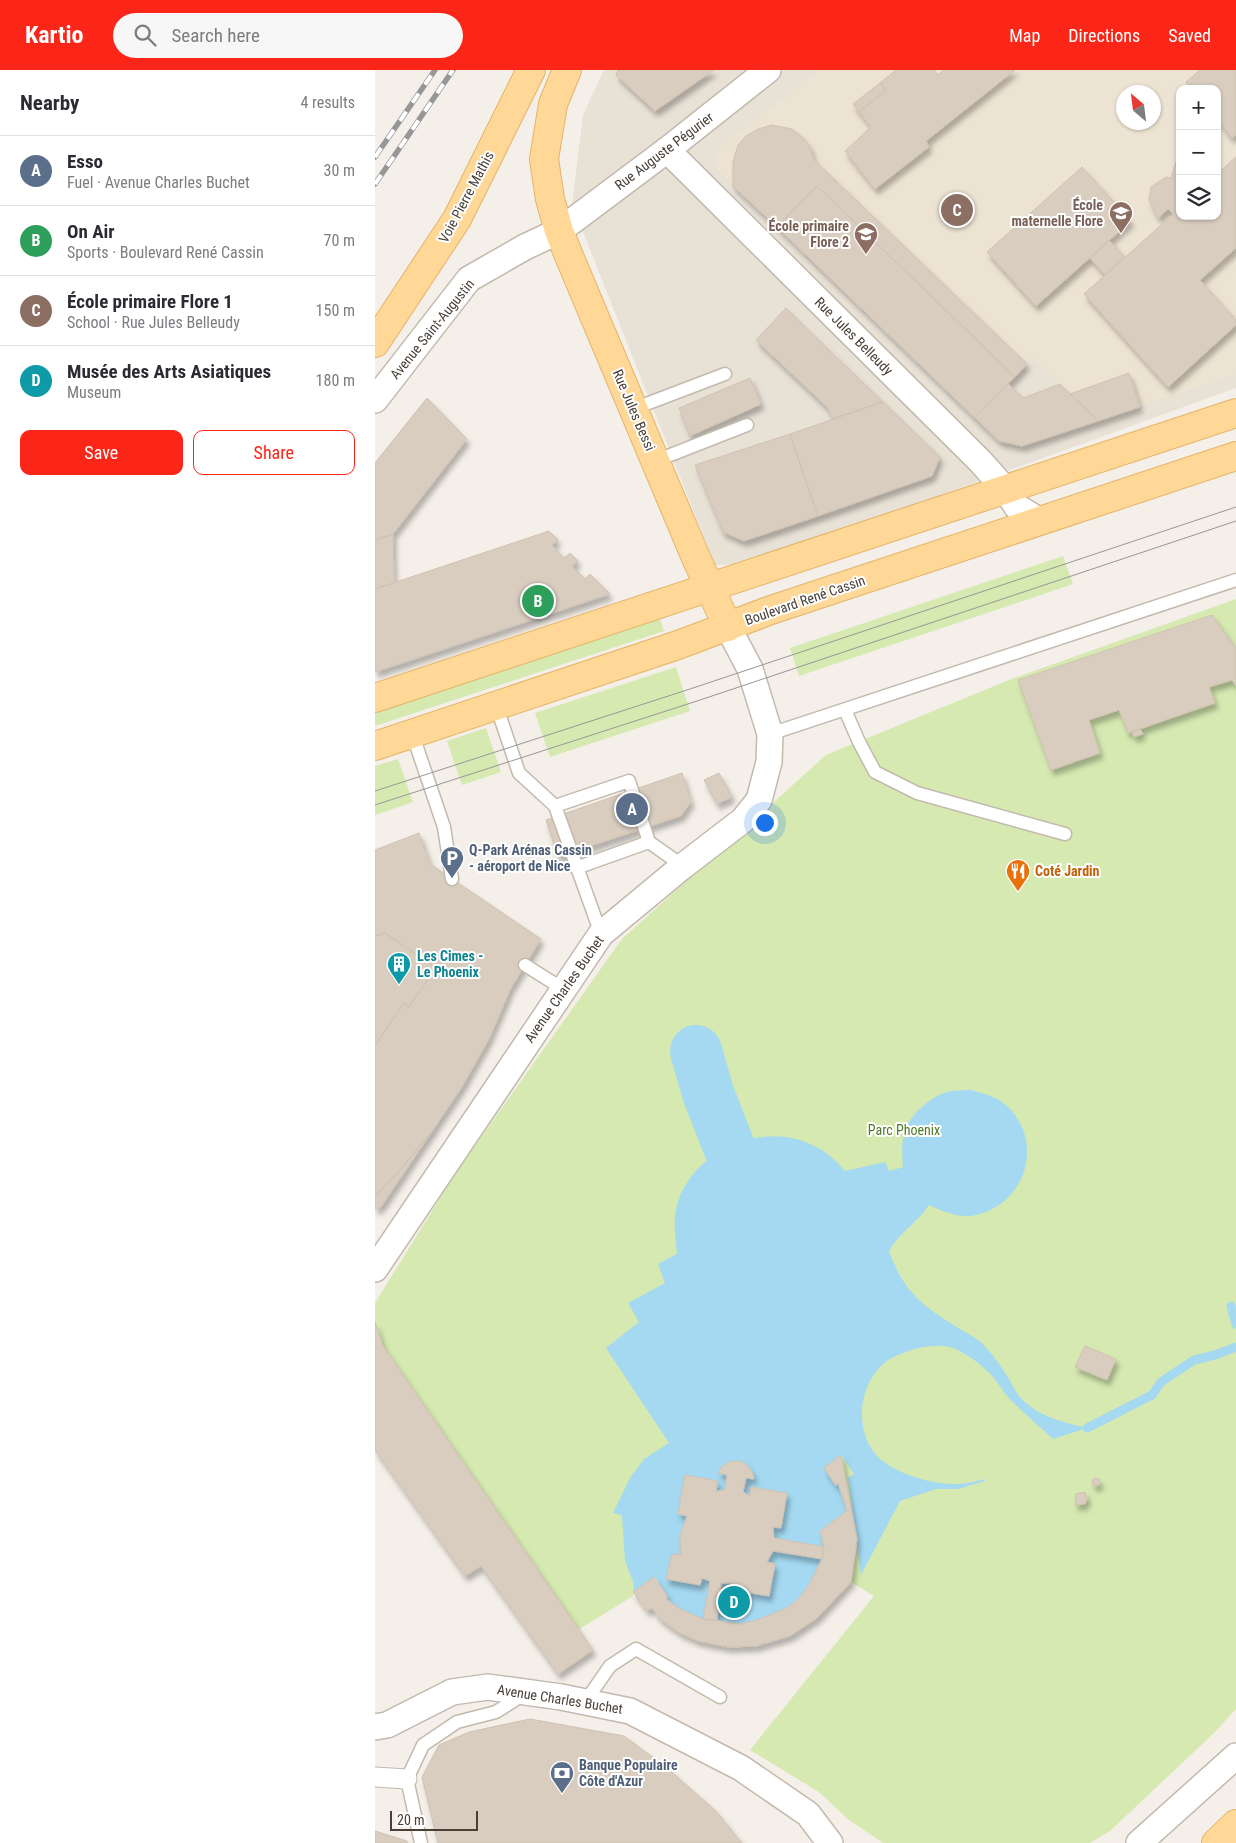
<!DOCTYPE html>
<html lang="en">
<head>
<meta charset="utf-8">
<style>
	:root { --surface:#fff; --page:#f7f7f7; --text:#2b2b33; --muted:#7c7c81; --line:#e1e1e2; --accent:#fb2518 }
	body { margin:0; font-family:"Roboto Condensed",sans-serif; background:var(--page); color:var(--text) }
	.controls { position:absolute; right:15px; top:15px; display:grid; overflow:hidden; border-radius:10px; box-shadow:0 1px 4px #0004 }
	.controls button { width:45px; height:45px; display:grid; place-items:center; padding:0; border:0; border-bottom:1px solid var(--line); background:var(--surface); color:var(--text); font:25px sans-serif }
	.compass { position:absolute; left:741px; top:15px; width:45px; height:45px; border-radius:50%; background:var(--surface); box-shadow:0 1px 4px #0004; rotate:332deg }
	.scale { position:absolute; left:15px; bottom:12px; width:88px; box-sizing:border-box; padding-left:5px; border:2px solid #483f37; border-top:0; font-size:14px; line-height:18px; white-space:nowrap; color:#483f37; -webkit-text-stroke:4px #fff; paint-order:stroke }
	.you { position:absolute; left:389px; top:752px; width:18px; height:18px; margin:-12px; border:4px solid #fff; border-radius:50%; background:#1a73e8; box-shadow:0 0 0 8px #1a73e833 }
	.badge { display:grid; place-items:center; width:32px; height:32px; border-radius:50%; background:var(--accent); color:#fff; font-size:16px; font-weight:700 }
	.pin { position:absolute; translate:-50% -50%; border:2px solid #fff; box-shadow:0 1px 5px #0006 }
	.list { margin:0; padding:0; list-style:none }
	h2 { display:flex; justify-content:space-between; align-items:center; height:65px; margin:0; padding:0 20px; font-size:21px }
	h2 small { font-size:16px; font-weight:400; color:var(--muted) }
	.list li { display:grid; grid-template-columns:32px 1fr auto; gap:15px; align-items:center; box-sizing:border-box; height:70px; padding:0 20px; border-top:1px solid var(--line) }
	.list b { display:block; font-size:19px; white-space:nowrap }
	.list p { margin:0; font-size:16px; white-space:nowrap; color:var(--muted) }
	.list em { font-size:16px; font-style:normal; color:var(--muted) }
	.actions { display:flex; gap:10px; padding:15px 20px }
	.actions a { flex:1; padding:11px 0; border:1px solid var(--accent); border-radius:10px; text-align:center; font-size:18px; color:var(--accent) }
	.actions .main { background:var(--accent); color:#fff }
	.icon { flex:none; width:28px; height:28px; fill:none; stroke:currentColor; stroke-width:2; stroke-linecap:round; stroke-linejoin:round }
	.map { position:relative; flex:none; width:861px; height:1773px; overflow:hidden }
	header { display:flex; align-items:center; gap:30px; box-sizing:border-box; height:70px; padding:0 25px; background:var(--accent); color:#fff }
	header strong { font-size:24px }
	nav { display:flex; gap:28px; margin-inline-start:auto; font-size:18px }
	.search { width:350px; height:45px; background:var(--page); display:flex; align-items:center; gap:12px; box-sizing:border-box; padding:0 18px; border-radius:28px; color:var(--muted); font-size:19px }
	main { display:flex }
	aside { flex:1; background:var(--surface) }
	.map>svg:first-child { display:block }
	.residential { fill:#e8e1d6; fill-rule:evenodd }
	.education { fill:#ede3d2; fill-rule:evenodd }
	.green { fill:#d5e9b1 }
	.water { fill:#a4d9f1 }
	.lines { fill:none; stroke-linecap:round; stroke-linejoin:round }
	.stream { stroke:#a4d9f1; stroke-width:9 }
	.river { stroke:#a4d9f1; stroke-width:52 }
	.building { fill:#d9cdc0; stroke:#d1c1b1; filter:url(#shadow) }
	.service-casing { stroke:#c3b9ad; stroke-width:15 }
	.pedestrian-casing { stroke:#c3b9ad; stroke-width:21 }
	.minor-casing { stroke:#c3b9ad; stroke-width:28 }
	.primary-casing { stroke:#e5b366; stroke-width:30 }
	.service { stroke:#fff; stroke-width:12 }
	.pedestrian { stroke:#fff; stroke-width:19 }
	.minor { stroke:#fff; stroke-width:25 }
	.primary { stroke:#ffd797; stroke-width:28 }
	.tram { stroke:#979797; stroke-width:1 }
	.rail-casing { stroke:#979797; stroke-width:5.5 }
	.rail { stroke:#fff; stroke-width:4; stroke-dasharray:11; stroke-linecap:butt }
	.labels { text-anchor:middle; stroke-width:4; stroke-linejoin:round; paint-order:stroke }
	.street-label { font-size:14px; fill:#483f37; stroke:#fff }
	.education-label { font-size:14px; font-weight:bold; fill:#785e54; stroke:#fff; text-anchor:end }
	.service-label { font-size:14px; font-weight:bold; fill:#4e5e75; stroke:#fff; text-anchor:start }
	.food-label { font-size:14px; font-weight:bold; fill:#c56008; stroke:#fff; text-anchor:start }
	.culture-label { font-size:14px; font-weight:bold; fill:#0d838f; stroke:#fff; text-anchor:start }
	.park-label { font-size:14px; fill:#4f7a29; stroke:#fff }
</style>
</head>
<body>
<header>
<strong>Kartio</strong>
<div class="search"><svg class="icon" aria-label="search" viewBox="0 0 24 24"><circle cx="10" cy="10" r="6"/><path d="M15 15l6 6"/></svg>Search here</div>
<nav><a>Map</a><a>Directions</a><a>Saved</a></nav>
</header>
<main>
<aside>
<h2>Nearby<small>4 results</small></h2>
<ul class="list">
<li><span class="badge" style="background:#5c6f8a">A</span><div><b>Esso</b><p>Fuel · Avenue Charles Buchet</p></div><em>30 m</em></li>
<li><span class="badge" style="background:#2e9e5b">B</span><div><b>On Air</b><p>Sports · Boulevard René Cassin</p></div><em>70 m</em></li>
<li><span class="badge" style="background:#8d6e63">C</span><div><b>École primaire Flore 1</b><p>School · Rue Jules Belleudy</p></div><em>150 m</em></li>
<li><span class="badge" style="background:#0f9aa8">D</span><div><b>Musée des Arts Asiatiques</b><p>Museum</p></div><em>180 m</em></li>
</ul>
<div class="actions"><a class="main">Save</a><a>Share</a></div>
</aside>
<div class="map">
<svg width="861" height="1773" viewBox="0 0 861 1773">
	<defs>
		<filter id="shadow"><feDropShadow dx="3" dy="5.5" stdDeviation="2.5" flood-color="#0004"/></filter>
	</defs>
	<rect width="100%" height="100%" fill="#f4efe8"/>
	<path class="residential" d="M229,0h632v318l-486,176 -35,1 -143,-361 11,-89zM805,19h37v127h-37zM748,22h30v30h-30z"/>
	<path class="education" d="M445,0h416v304l-96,33 -11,-34 -59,21 -37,-36 -59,59 -258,-249 3,-20zM805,19h37v127h-37zM748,22h30v30h-30z"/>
	<path class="green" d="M688,486l10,28 -274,92 -9,-28z
		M861,529v1110l-22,24 -104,98 -20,12h-207l-34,-23 -30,-28 -69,-42 124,-154 -23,-14 6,-43 -16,-84 -17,13 11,17 3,-2 9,28 -27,20 4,16 -50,-9 -1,-11 8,1 6,-35 -35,-6 -9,5 11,-14c-6,-19 -25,-24 -36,-5l9,2 -11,16 1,-10 -32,-5 -7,38 3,41 -9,-1 -6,25 -12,-2 -21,15v4l-55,34 -195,-284 -8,-24v-19l80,-129 167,-235 204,-184 183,-75z
		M284,547l5,14 -289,95v-14z
		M301,597l14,44 -140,46 -15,-44z
		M111,658l15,44 -39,13 -15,-44z
		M23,689l15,43 -38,13v-49z"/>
	<path class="water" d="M596,1020c14,4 28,7 38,18 37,38 14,101 -39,108 -14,1 -28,-5 -41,-11 -11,17 -30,28 -40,46 14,38 29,52 63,73 8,6 18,10 26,16 12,10 23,26 31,39 3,5 6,12 10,17 17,20 43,26 68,32l-34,11c-15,-14 -31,-27 -45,-42 -4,-4 -7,-10 -11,-15 -9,-13 -27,-26 -41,-33 -14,-5 -24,-3 -38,-1 -10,3 -22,7 -31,13 -30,22 -34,73 -7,98 19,16 54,26 78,25 9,0 18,-3 27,-5v2l-27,8h-22l-36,12 -39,74 -13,-97 6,-4 -13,-19 -17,13 11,17 3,-2 9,28 -27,20 4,16 -50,-9 -1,-11 8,1 6,-35 -35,-6 -2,9 -7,-4 3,-14h8c-6,-19 -25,-24 -36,-5l9,2 -2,15 -9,1 1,-10 -32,-6 -7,39 9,2 -7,20 1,19 -9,-1 -6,25 34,6 2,-7 8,3 -7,38 -23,-10 -14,-10 2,-2 -13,-20 -22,15 1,-8 -9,-23 -3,-46 -9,-2 17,-35 14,-19 25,-16 -63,-95 33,-26 -11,-19 37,-20 -7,-19 19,-10c-1,-15 -4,-30 -1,-45 13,-58 88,-91 140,-62 11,5 21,15 29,24l40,-9 4,9 14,-4c-1,-12 -2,-25 2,-36 7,-19 27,-36 46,-40 7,-1 14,-1 20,-1z
		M398,1481l49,8c-7,14 -13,29 -24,40 -12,12 -42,24 -58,25 -7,0 -16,-3 -23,-4l4,-37h11l1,7 36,6 6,-32 -8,-2z"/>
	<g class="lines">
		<path class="stream" d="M856,1236l5,18
			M712,1358l65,-33 9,-13 33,-22 21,-5 21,-8"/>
		<path class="river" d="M321,981l12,42 21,54"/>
	</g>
	<path class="building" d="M243,0h96l-59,41 -39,-36z
		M521,0h38l4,5 6,-5h71l-89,71 3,6 -54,42 -30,-38 26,-24 -12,-15 27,-22 -6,-7z
		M825,0h36v65l-4,3 -15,-19v-30h-26l-5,-7z
		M505,13l6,7 -27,22 -6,-8z
		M397,55l20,4 9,7 8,9 5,15 213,204 -12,13 -198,-191 -40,41 -44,-41v-24l5,-17 8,-9 12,-7z
		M805,87v51l-7,6 -5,-5 -10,9 -9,-18 2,-13 15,-10 5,1 5,-16z
		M861,87v91l-36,32 36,40v5l-68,62 -84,-93 96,-86v8h37v-42z
		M707,97l49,54 -95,85 -49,-54z
		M442,116l198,191 -41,40 -197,-190z
		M734,170l16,17 -20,18 -15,-17z
		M411,238l21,21 76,73 -51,17 -4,-11 -72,-68z
		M754,303l11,34 -42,14 -28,-27z
		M375,308l11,26 -71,32 -11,-28z
		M633,314l15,14 37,-14 38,37 -76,25 -23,-5 -25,-24z
		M52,328l40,41 -74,95 -18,6v-77z
		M508,332l57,55 -8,19 -114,40 -28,-82z
		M415,364l28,82 -74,25 -21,-9 -28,-67z
		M174,461l9,9 -6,5 12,13 6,-5 8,8 -6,5 13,13 5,-5 20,20 -235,78v-83z
		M18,464l1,49 -19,6v-49z
		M837,545l24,34v37l-4,-6 -23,7 6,16 -87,30 -9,-23 -30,10 11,33 -49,17 -33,-90z
		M765,659l3,5 -9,3 -2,-5z
		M307,703l9,29 -10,14 -123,41 -12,-37z
		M344,703l13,24 -15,7 -13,-24z
		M44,763l11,31 111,75 -30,49 -22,51 -27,48 -29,43 -33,40 -25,26v-150l29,-43 5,4 27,-39 -51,-35 -10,3v-86z
		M10,863l51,35 -27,39 -5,-4 -29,43v-110z
		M58,1060l-52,77 -6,2v-13l25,-26z
		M0,1252l8,24 210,304 -35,24 -77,-108 -16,10 -90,-126z
		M710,1276l31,13 -9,21 -32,-13z
		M466,1385l16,84 -6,43 -34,36 -27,18 -34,10 -28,1 -30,-6 -18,-8 -20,-14 -8,-11 -5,3 -14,-19 21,-15 14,20 -2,2 14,10 23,10 37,5 17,-4 27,-11 13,-8 11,-15 14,-27 2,-12 -4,-16 27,-20 -9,-28 -2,3 -12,-18z
		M357,1391h7l7,3 6,7 2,8 -8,-1 -3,14 7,4 1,-9 36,6 -6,35 -8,-1 1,11 50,9 -2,12 -49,-8 -6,11 8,2 -6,32 -37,-6v-7h-11l-4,37 -14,-1 7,-38 -8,-3 -2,7 -34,-6 6,-25 9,1 -1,-19 7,-20 -9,-2 7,-39 33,6 -2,10 9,-1 2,-15 -9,-2 4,-7z
		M717 1412a4 4 0 1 1 8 0a4 4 0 1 1-8 0Z
		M710,1422l2,7 -2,5 -10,1 1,-11z
		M155,1649l94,17 42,31 50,44 26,32h-304l-16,-66 17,-32 30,-13z
		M0,1761l32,10 1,2h-33z"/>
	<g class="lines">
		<g class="service-casing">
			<path id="service" d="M258,339l92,-35
				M280,391l92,-36
				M121,635l23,68 36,33 46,128
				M470,640l14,32 16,30 42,21 148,41
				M37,663l32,94 8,52
				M395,664l466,-154
				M180,736l74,-25 20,61 34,24
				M201,798l73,-26
				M150,895l38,24
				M210,1632l25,-36 26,-17 84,48
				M46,1773l-14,-64 16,-34 34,-23 39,-10 28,-18"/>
		</g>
		<g class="pedestrian-casing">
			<path id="pedestrian" d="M0,1707l32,2"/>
		</g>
		<g class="minor-casing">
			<path id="minor" d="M292,80l313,311 25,28 12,18 23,14
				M0,330l94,-121 56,-32 34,-16 108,-81 101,-80
				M0,1199l226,-335 82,-68 60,-46 16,-20 10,-38 1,-28 -20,-65 -22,-42
				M0,1657l12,-2 65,-33 36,-5 73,10 69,14 111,57 67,46 22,29
				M764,1773l97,-87"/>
		</g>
		<g class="primary-casing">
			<path id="primary" d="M192,0l-14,34 -9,55 6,40 9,32 10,25 127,302 32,69
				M0,273l82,-124 74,-149
				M0,628l861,-285
				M0,676l303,-101 93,-35 465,-154
				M841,1773l20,-19"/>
		</g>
		<use href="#service" class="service"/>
		<use href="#pedestrian" class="pedestrian"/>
		<use href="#minor" class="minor"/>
		<use href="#primary" class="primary"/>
		<path class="tram" d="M0,721l318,-103 543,-181
			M0,735l322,-104 539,-180"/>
		<g class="rail-casing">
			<path id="rail" d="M0,87l60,-87
				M0,114l78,-114"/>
		</g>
		<use href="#rail" class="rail"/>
	</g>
	<defs>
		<g id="school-pin" transform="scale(1.25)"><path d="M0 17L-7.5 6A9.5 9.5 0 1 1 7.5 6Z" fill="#8d6e63" stroke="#fff"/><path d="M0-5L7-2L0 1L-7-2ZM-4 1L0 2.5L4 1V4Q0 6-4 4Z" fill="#fff"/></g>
		<g id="parking-pin" transform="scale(1.25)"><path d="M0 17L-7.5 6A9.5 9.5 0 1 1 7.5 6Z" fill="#5c6f8a" stroke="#fff"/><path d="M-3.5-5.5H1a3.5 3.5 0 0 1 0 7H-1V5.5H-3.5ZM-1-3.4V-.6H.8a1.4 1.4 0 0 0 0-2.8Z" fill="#fff"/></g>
		<g id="restaurant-pin" transform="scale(1.25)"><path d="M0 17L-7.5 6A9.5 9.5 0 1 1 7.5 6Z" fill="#e8710a" stroke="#fff"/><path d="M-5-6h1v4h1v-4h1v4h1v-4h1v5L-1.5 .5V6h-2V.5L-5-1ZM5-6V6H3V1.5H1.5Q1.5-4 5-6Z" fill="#fff"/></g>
		<g id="building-pin" transform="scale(1.25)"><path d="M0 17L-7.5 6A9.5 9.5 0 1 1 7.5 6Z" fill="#0f9aa8" stroke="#fff"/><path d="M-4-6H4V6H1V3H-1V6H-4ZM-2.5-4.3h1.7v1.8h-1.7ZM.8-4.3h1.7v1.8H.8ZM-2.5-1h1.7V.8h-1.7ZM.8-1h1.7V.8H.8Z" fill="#fff"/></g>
		<g id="bank-pin" transform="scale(1.25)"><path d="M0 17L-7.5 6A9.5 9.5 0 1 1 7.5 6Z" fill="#5c6f8a" stroke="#fff"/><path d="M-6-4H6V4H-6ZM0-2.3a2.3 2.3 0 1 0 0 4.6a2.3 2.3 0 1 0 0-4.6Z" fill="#fff"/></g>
	</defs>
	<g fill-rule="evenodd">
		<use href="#school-pin" x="746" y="143"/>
		<use href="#school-pin" x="491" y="164"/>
		<use href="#parking-pin" x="77" y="788"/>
		<use href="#restaurant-pin" x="643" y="801"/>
		<use href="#building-pin" x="24" y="894"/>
		<use href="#bank-pin" x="187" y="1703"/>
	</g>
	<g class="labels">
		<g class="street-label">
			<text transform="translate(289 81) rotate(-37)" y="5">Rue Auguste Pégurier</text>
			<text transform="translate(91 127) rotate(-62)" y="5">Voie Pierre Mathis</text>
			<text transform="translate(57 259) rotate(-51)" y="5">Avenue Saint-Augustin</text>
			<text transform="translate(479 266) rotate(45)" y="5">Rue Jules Belleudy</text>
			<text transform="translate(259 340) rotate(67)" y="5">Rue Jules Bessi</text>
			<text transform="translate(430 530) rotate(-19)" y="5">Boulevard René Cassin</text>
			<text transform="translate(189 919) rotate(-55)" y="5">Avenue Charles Buchet</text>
			<text transform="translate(185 1629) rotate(9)" y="5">Avenue Charles Buchet</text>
		</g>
		<g class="education-label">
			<text x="728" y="140">École<tspan x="728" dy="16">maternelle Flore</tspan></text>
			<text x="474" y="161">École primaire<tspan x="474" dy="16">Flore 2</tspan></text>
		</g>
		<g class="service-label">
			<text x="94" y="785">Q-Park Arénas Cassin<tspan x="94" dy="16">- aéroport de Nice</tspan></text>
			<text x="204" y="1700">Banque Populaire<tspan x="204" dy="16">Côte d'Azur</tspan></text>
		</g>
		<g class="food-label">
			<text x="660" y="806">Coté Jardin</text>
		</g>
		<g class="culture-label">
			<text x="42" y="891">Les Cimes -<tspan x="42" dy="16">Le Phoenix</tspan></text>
		</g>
		<g class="park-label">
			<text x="529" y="1065">Parc Phoenix</text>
		</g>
	</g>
</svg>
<div class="controls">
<button>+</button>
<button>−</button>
<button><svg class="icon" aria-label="layers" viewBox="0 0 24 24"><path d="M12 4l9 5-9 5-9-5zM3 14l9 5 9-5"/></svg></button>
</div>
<svg class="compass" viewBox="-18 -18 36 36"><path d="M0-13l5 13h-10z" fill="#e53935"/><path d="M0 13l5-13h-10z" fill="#7c7c81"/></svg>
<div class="scale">20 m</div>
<div class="you"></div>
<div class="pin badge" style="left:257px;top:739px;background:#5c6f8a">A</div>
<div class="pin badge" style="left:163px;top:531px;background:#2e9e5b">B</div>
<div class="pin badge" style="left:582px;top:140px;background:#8d6e63">C</div>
<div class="pin badge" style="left:359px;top:1532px;background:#0f9aa8">D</div>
</div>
</main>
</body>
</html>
